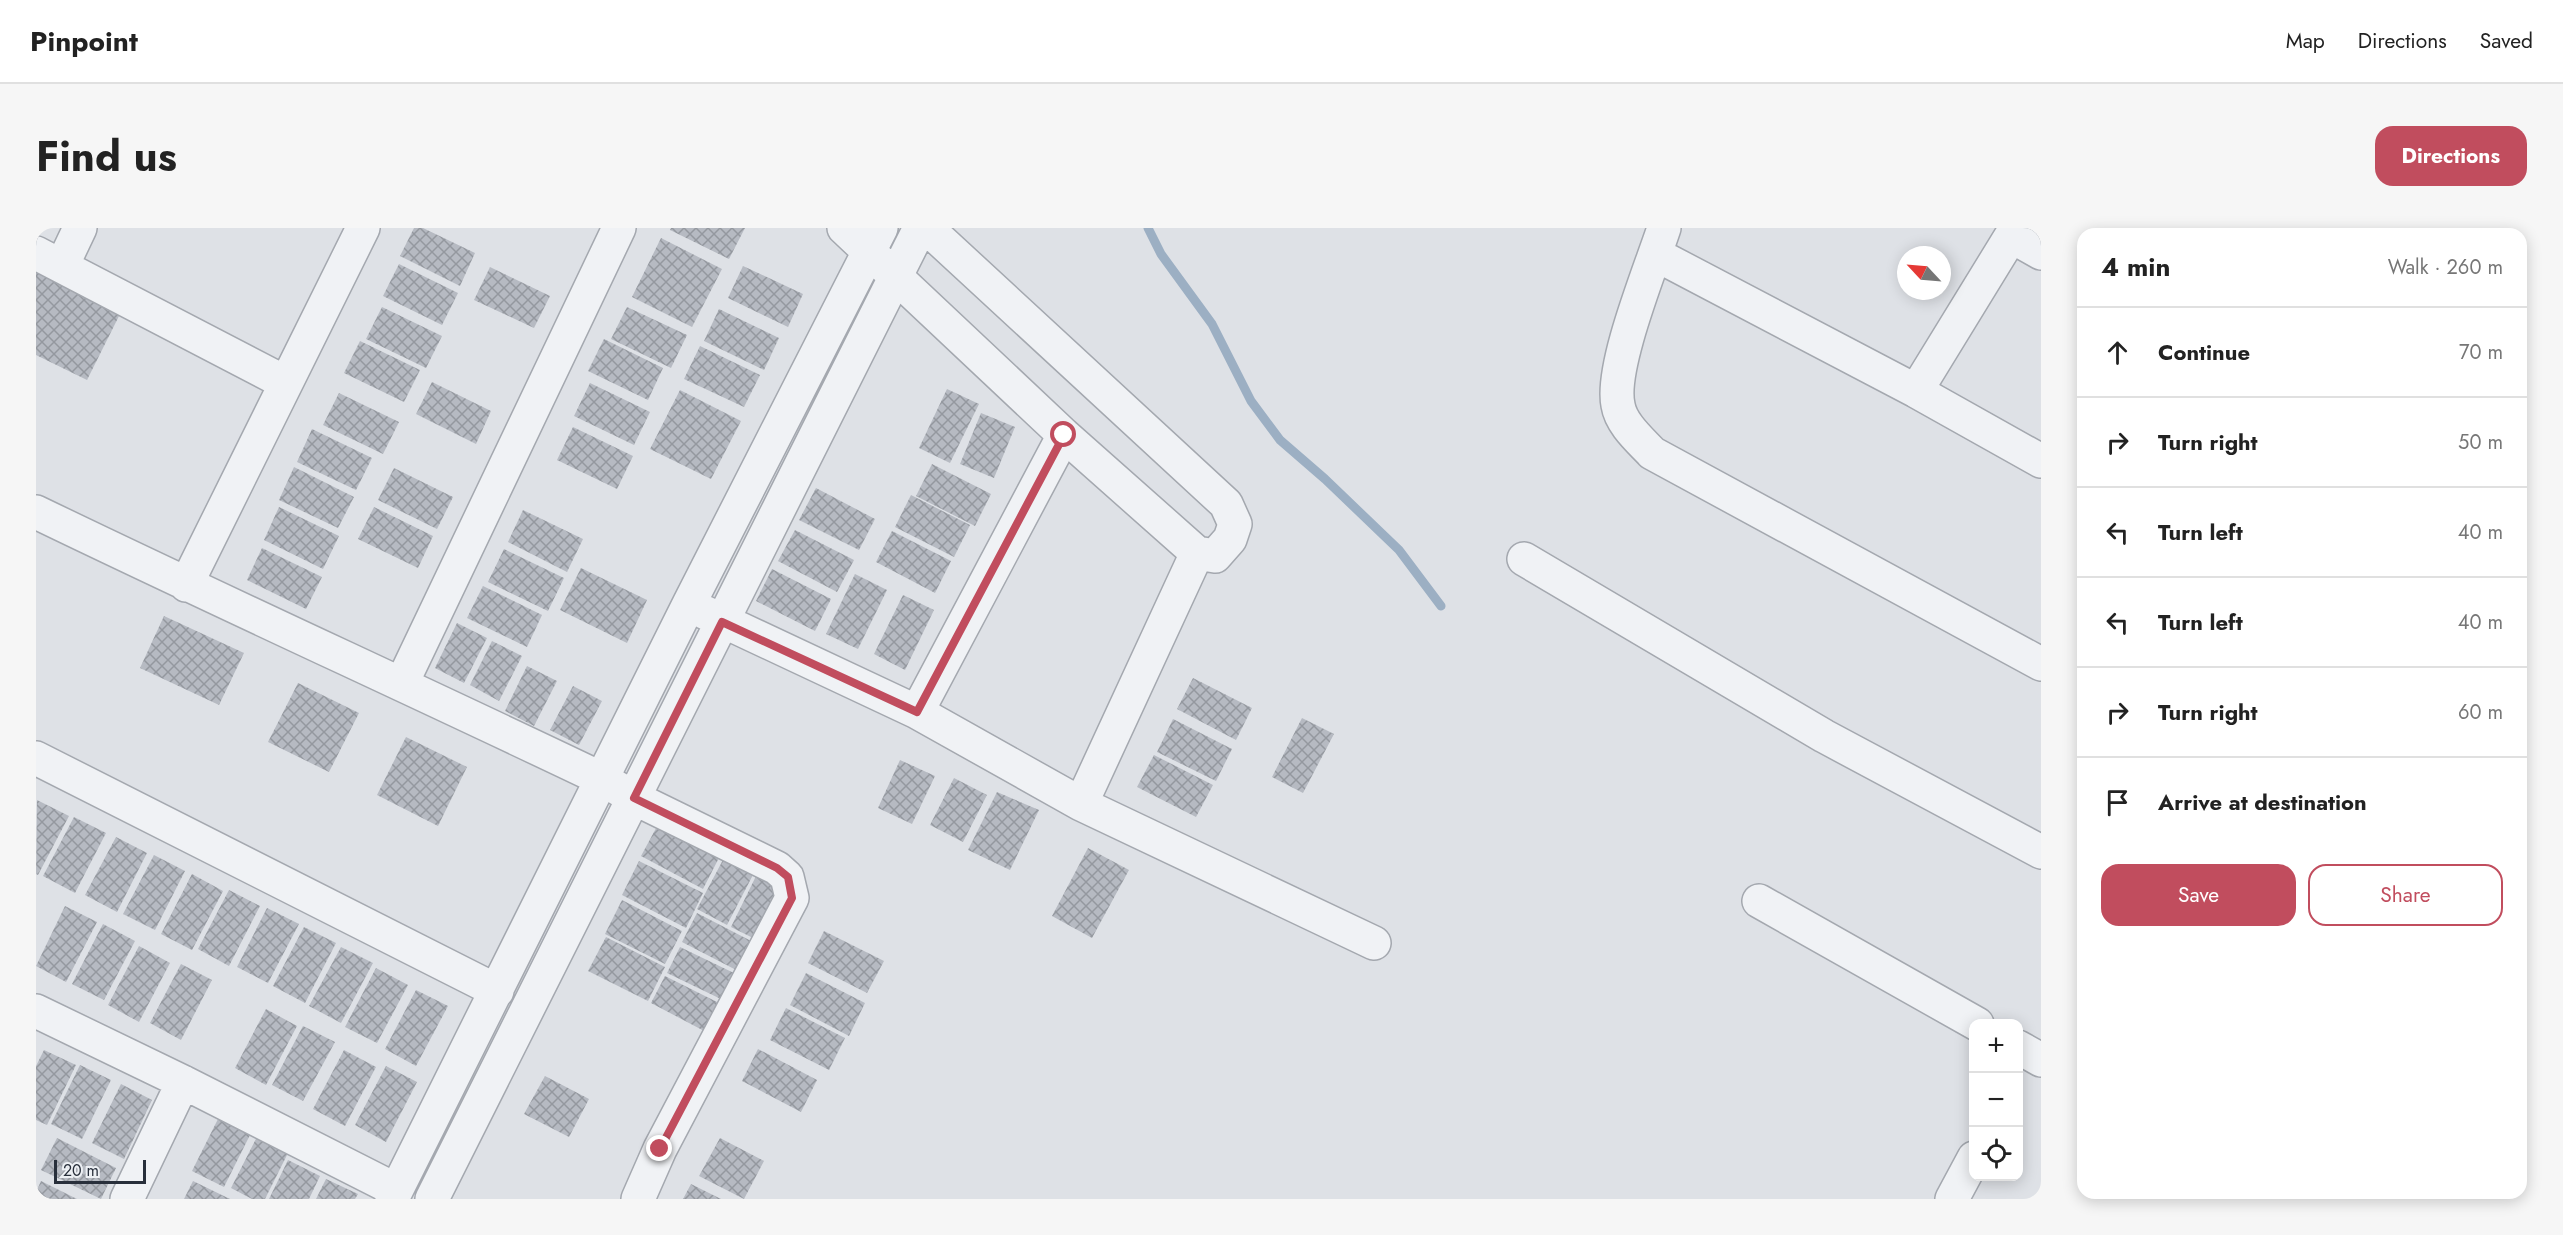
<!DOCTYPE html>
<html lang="en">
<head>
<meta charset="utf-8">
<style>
	:root { --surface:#fff; --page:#f6f6f6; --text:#222; --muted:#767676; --line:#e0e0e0; --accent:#c14d5e }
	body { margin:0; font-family:Jost,sans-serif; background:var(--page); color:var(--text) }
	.controls { position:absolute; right:18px; bottom:18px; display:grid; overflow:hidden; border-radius:12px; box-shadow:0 3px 15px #0003 }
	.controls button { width:54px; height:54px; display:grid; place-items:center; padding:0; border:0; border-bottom:2px solid var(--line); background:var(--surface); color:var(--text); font:30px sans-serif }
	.compass { position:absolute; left:1861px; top:18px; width:54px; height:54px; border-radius:50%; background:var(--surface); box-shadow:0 3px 15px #0003; rotate:296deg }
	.scale { position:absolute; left:18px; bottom:15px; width:92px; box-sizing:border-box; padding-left:6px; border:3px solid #282f3b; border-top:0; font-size:16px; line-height:21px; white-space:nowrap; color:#282f3b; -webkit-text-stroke:4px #edf0f4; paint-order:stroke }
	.stop { position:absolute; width:18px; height:18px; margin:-14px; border:4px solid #c14d5e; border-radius:50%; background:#fff }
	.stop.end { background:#c14d5e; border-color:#fff; box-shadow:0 2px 6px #0008 }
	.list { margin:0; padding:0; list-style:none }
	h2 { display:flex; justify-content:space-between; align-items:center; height:78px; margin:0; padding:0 24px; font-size:26px }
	h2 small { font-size:20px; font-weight:400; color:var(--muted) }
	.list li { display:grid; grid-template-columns:39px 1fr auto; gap:18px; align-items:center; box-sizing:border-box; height:90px; padding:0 24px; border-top:2px solid var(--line) }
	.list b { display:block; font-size:22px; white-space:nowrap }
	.list em { font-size:20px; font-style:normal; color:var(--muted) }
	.actions { display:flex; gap:12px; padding:18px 24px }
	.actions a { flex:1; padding:14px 0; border:2px solid var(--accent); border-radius:18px; text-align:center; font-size:21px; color:var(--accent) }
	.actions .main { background:var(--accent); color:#fff }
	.icon { flex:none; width:33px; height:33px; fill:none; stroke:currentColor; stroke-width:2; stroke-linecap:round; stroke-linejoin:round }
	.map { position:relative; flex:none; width:2005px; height:971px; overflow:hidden; border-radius:18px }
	header { display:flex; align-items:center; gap:36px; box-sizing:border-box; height:84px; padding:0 30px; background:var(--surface); border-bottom:2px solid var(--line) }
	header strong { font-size:28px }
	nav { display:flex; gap:33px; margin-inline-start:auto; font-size:21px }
	.intro { display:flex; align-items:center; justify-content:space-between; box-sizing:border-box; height:144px; padding:0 36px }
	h1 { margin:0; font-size:42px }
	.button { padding:15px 27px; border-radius:18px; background:var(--accent); color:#fff; font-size:21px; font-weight:700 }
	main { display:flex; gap:36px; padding:0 36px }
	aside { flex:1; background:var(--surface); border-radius:18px; box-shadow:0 3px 15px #0003 }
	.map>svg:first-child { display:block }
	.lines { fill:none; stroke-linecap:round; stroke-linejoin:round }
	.stream { stroke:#9cafc3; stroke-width:9 }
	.building { fill:url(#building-cross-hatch) }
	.minor-casing { stroke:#a4a8af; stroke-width:36 }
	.minor { stroke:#f0f2f5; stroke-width:33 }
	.route { stroke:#c14d5e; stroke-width:8 }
</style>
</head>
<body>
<header>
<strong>Pinpoint</strong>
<nav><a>Map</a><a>Directions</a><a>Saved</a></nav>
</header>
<div class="intro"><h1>Find us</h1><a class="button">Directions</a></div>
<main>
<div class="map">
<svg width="2005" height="971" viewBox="0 0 2005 971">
	<defs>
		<pattern id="building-cross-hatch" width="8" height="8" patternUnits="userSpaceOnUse" patternTransform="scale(1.5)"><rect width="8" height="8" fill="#b6bac2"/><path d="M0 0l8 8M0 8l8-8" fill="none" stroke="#94989f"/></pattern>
	</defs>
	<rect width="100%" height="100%" fill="#dee1e6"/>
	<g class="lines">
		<path class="stream" d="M1112,0l13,26 51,70 39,77 29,39 45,39 74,71 42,56"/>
	</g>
	<path class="building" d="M378,0h9l52,25 -15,33 -60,-30z
		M635,0h74l-16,31 -59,-29z
		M625,10l61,31 -30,58 -60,-30z
		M0,29l90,45 -39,78 -51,-25z
		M363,36l59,29 -16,32 -59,-29z
		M707,38l60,28 -15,33 -60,-29z
		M454,39l60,29 -16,32 -60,-28z
		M346,79l60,29 -16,32 -60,-29z
		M591,79l60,28 -16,33 -60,-29z
		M683,81l60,29 -15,32 -60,-29z
		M568,111l59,29 -15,32 -60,-29z
		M324,113l60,29 -16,32 -60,-29z
		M664,118l60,29 -16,32 -60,-28z
		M396,154l59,29 -15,33 -60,-30z
		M554,155l60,29 -16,33 -60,-29z
		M911,161l32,15 -29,59 -31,-15z
		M644,162l61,31 -30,58 -61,-30z
		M303,165l60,29 -16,32 -60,-29z
		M945,185l34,14 -21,51 -34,-14z
		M537,199l60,29 -16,33 -60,-29z
		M276,201l60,29 -16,32 -59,-28z
		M896,236l59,30 -16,32 -59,-30z
		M258,239l60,30 -16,31 -59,-28z
		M358,240l59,29 -16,32 -59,-29z
		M780,260l59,31 -16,31 -60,-30z
		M875,267l59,30 -16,32 -59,-30z
		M243,279l60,29 -16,33 -59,-29z
		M338,279l59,29 -15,32 -60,-29z
		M487,282l60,29 -16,33 -59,-30z
		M759,302l59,30 -17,32 -59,-31z
		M856,303l59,30 -16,32 -59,-31z
		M226,320l60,29 -16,32 -59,-29z
		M468,321l60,29 -16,33 -60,-29z
		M545,340l66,32 -20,43 -67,-33z
		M736,341l59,30 -16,32 -59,-30z
		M819,346l32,16 -29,59 -32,-15z
		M447,358l59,29 -15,32 -60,-29z
		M867,367l31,15 -29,60 -31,-16z
		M128,388l80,37 -25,52 -79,-37z
		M421,395l30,15 -23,45 -29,-15z
		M456,413l30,15 -23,45 -29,-16z
		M491,438l30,15 -23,45 -29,-15z
		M1157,450l59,30 -16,32 -59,-31z
		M262,455l61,30 -30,59 -61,-30z
		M537,458l29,15 -23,44 -29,-15z
		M1266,490l32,16 -31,59 -31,-16z
		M1137,491l59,30 -16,32 -59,-29z
		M370,509l61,30 -29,59 -61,-31z
		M1118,527l59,30 -17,32 -59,-30z
		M864,532l35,16 -23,48 -34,-16z
		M918,550l33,17 -24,47 -33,-17z
		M961,564l42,18 -29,60 -42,-20z
		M1,572l32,16 -31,59 -2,-1z
		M38,589l32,16 -31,60 -32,-17z
		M625,591l61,33 -19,37 -62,-33z
		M80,609l31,16 -30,59 -32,-17z
		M1052,620l41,22 -37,68 -40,-22z
		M118,627l31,16 -30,59 -32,-16z
		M689,628l30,15 -28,54 -30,-16z
		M603,633l64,32 -17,35 -64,-33z
		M722,644l27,13 -28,55 -26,-13z
		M156,646l31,17 -31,59 -31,-16z
		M193,662l31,16 -31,60 -31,-17z
		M586,672l60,31 -17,33 -60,-30z
		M29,678l32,16 -31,60 -30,-16z
		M231,680l32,16 -31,59 -31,-16z
		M661,685l58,30 -15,29 -58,-30z
		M67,696l32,17 -31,59 -32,-16z
		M268,699l32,16 -31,60 -32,-17z
		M788,703l60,30 -17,32 -59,-30z
		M570,709l59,30 -17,34 -60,-30z
		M103,718l31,17 -31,59 -31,-17z
		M305,719l32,16 -32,60 -32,-17z
		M644,719l58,28 -13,26 -58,-28z
		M145,736l31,16 -31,60 -31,-17z
		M340,740l32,17 -31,58 -32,-16z
		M770,745l59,30 -16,33 -59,-31z
		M629,748l58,29 -15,28 -57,-30z
		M380,762l32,16 -32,60 -31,-17z
		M750,780l59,30 -16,32 -59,-30z
		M230,781l31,17 -31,59 -31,-17z
		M267,798l32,16 -32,59 -31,-16z
		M722,821l59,31 -16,32 -59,-31z
		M8,822l32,15 -29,60 -11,-5v-54z
		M308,822l32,17 -31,59 -32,-17z
		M44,837l31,15 -29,59 -31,-15z
		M350,838l31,16 -31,60 -31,-17z
		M509,848l44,23 -20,38 -45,-23z
		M85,856l31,16 -28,59 -32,-16z
		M185,885l32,16 -29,58 -32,-16z
		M224,903l31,16 -26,52h-13l-21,-11z
		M21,910l59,30 -15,31 -60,-29z
		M684,910l44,23 -20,38 -45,-23z
		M252,932l32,16 -11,23h-40z
		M290,951l32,15 -3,5h-39z
		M5,953l36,18h-41v-7z
		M157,953l37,18h-46z
		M655,956l30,15h-38z"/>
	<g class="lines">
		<g class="minor-casing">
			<path id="minor" d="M808,0l220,207 133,118 18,3 15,-17 5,-15 -9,-20 -299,-276
				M1628,0c-13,40 -54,139 -46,177 3,19 22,35 34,48l389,211
				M1975,8l30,17
				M0,25l250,130
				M1619,26l261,137 125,70
				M26,38l18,-38
				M1880,163l100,-163
				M0,284c188,91 378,177 566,267l32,19 143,70 10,9 5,21 -132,251 -22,50
				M1488,331l300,177 217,116
				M150,357l177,-357
				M668,384l213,100 164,92 293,139
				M366,455l217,-455
				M881,484l147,-277
				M0,530l461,233
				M1045,576l116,-251
				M1723,673l218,123
				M0,783l147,71 213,108
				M1982,819l23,13
				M91,971l56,-117
				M356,971l297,-595 192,-376
				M396,971l488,-971
				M1916,971l22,-41"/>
		</g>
		<use href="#minor" class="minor"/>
	</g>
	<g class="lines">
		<path class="route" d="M624,921l132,-251 -4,-21 -11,-9 -143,-70 88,-176 195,90 147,-277"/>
	</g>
</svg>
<div class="controls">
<button>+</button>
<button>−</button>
<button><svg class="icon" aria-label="locate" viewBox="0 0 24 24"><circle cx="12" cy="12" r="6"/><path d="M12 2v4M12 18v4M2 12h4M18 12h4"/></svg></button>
</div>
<svg class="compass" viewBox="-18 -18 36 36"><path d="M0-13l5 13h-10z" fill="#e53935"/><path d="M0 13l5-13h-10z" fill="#767676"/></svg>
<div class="scale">20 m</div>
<div class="stop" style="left:1028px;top:207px"></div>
<div class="stop end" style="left:624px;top:921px"></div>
</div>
<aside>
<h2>4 min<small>Walk · 260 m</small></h2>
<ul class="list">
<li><svg class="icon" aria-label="ahead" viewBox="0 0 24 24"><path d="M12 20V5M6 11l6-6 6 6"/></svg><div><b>Continue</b></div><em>70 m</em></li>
<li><svg class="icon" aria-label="right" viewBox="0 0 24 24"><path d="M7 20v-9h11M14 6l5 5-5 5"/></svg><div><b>Turn right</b></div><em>50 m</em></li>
<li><svg class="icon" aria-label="left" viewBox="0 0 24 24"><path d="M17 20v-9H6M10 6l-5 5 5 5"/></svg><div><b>Turn left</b></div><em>40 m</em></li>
<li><svg class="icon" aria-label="left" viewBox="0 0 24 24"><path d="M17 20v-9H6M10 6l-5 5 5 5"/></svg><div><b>Turn left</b></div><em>40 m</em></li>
<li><svg class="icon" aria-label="right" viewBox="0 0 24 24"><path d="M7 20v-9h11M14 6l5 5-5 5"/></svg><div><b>Turn right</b></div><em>60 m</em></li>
<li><svg class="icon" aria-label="arrive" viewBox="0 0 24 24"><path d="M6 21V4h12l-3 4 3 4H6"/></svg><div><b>Arrive at destination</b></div></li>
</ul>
<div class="actions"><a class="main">Save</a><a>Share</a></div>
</aside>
</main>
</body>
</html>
